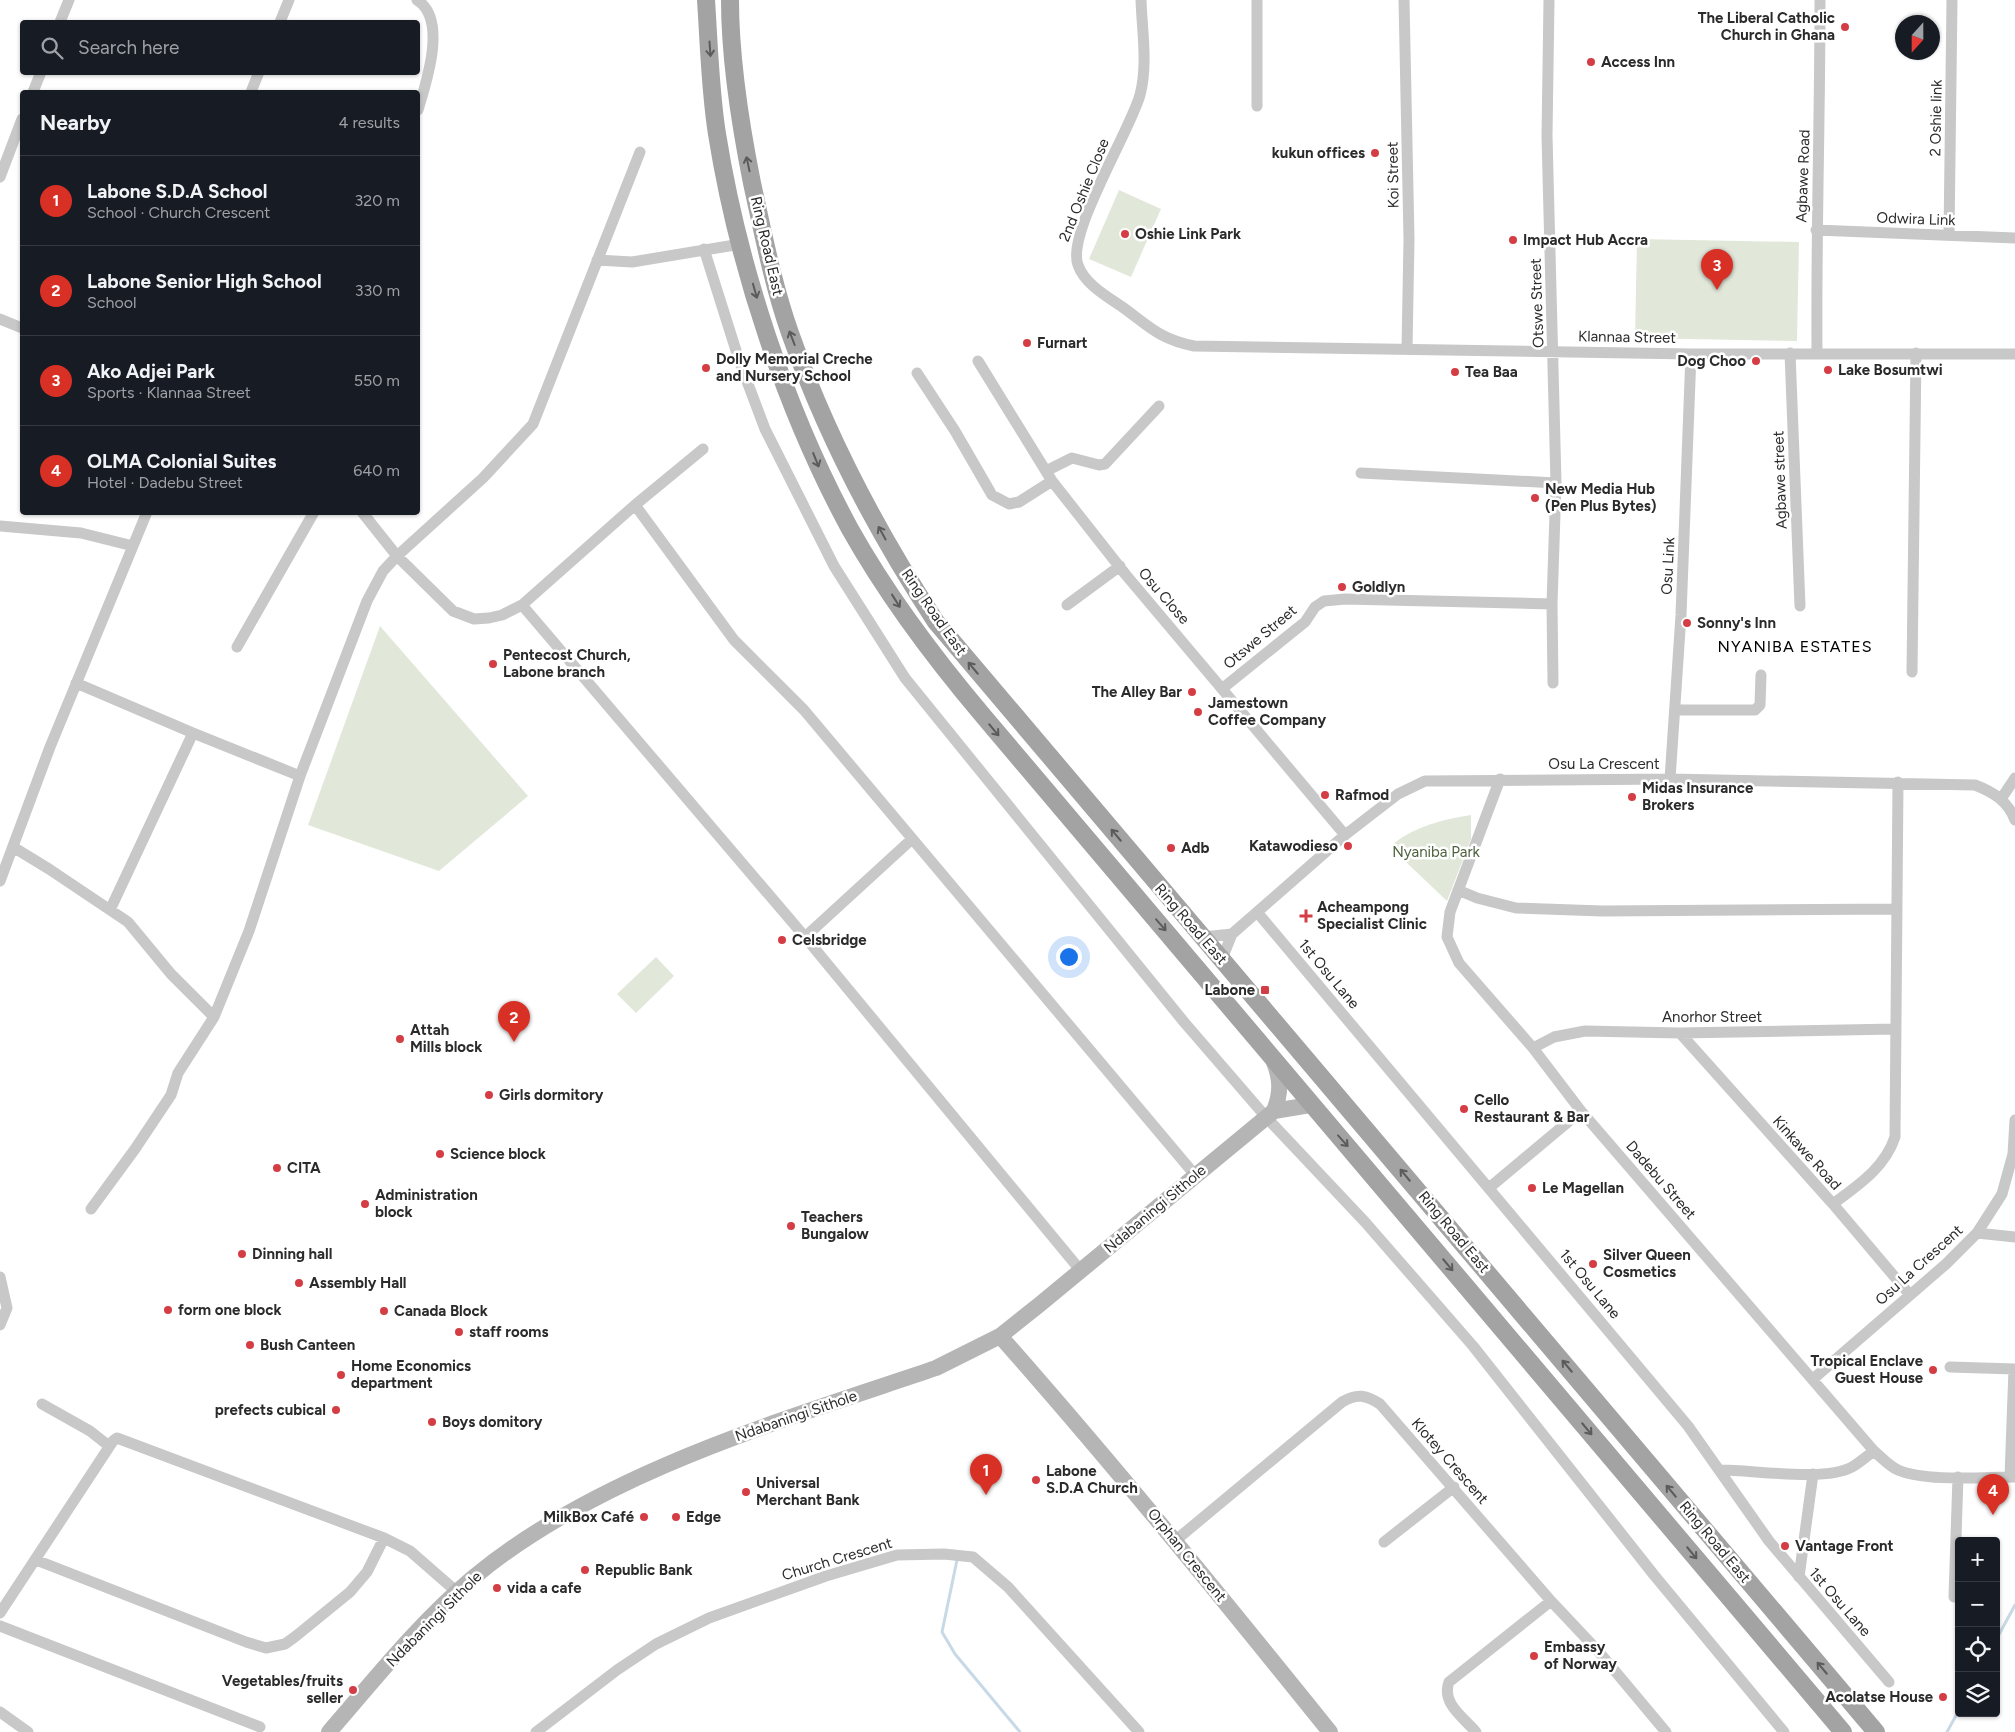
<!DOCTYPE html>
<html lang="en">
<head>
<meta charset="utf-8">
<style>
	:root { --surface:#171b24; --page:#242831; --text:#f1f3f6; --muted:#9ea1a6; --line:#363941; --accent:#d93025 }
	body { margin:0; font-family:Figtree,sans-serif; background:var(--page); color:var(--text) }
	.controls { position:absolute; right:15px; bottom:15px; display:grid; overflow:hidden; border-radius:5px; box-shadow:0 1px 4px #0004 }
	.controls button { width:45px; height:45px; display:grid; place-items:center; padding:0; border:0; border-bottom:1px solid var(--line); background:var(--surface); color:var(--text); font:25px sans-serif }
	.compass { position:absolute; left:1895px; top:15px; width:45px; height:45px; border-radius:50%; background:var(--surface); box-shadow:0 1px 4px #0004; rotate:201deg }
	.you { position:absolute; left:1068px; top:956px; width:18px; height:18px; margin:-12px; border:4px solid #fff; border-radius:50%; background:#1a73e8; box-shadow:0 0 0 8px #1a73e833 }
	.badge { display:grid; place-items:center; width:32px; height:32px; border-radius:50%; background:var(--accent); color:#fff; font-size:16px; font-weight:700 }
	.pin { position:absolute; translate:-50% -41px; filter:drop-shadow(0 1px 2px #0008) }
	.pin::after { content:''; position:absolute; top:26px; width:18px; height:15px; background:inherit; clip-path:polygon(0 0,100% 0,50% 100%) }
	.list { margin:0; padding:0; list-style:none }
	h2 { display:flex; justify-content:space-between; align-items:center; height:65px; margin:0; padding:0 20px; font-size:21px }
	h2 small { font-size:16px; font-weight:400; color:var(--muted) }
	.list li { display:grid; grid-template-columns:32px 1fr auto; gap:15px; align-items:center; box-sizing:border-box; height:90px; padding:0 20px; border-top:1px solid var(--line) }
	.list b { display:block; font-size:19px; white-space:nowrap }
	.list p { margin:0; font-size:16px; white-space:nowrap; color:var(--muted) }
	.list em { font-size:16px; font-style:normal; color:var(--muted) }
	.icon { flex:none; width:28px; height:28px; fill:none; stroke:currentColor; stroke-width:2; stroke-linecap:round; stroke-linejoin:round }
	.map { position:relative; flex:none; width:2015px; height:1732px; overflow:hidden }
	.search { position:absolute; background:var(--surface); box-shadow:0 1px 4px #0004; left:20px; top:20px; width:400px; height:55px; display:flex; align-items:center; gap:12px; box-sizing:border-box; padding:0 18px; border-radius:5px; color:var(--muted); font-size:19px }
	.panel { position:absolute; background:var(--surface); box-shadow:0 1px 4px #0004; left:20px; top:90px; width:400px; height:425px; border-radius:5px }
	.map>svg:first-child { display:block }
	.green { fill:#e1e8da }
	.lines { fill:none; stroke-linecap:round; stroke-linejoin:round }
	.stream { stroke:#c8d9e6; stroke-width:3 }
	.street { stroke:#c8c8c8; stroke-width:11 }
	.secondary { stroke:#b5b5b5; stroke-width:16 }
	.primary { stroke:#a3a3a3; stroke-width:18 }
	.oneway { stroke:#5b5b5b }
	.poi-dot { fill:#d33d43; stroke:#fff; stroke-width:2 }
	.labels { text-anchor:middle; stroke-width:5; stroke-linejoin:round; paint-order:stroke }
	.poi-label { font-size:15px; font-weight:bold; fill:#2b2b2b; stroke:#fff; text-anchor:start }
	.street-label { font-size:15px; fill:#2b2b2b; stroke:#fff }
	.park-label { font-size:15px; fill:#4d623e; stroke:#fff }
	.neighbourhood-label { font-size:16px; letter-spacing:1px; fill:#000; stroke:#fff }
</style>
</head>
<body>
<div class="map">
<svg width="2015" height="1732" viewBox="0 0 2015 1732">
	<rect width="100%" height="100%" fill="#fff"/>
	<path class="green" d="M1119,190l42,19 -30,68 -42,-18z
		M1637,239l162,3 -2,99 -162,-3z
		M380,626l148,170 -89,75 -131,-46z
		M1471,815v24l-24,62 -39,-37 -14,-21c23,-17 49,-24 77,-28z
		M656,957l18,19 -38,37 -19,-19z"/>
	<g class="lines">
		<path class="stream" d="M957,1560l-15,72 13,22 65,78
			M1996,1640l19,-35
			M1947,1732l12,-22"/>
		<path class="street" d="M417,0c31,19 9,83 1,110
			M1141,0c1,30 7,65 -1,95 -10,36 -74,139 -62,170 6,18 28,31 43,41 28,20 38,33 73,40l497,8h324
			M1404,0l5,239 -2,110
			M1549,0l-2,136 9,347 -4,121 1,79
			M60,22l9,-22
			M280,22l9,-22
			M33,92l8,-20
			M251,92l8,-20
			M1257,106v-106
			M0,177l22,-58
			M1816,230l199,8
			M1949,235l3,-235
			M704,249l35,111 26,69 69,137 71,112 279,344 82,95 99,105 108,124 181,229 130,157
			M597,260l35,2 109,-18
			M0,319l22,9
			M1790,353l10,253
			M1817,353c-1,-118 3,-235 3,-353
			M978,361l74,120 74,94 219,260
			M917,373l38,58 37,64 17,9 10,-2 33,-21
			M1046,471l26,-13 27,7 6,-1 54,-58
			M1361,473l195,10
			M635,505l99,135 70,70 391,465
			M362,512l35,44 56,55 21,8 15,-1 13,-3 20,-10 283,332 276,334
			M0,526l81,7 52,13
			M522,605l113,-100 68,-56
			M1067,605l53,-39
			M237,647l77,-135
			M1912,672l4,-319
			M76,683l117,50 107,43
			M1223,688l82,-66 10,-15 9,-6 21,-2 207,5
			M1676,710h79l5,-5 1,-30
			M1500,779l-50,133 -3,25 12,26 74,85 48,63 293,340c7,6 15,15 24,19 28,12 86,7 117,7
			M1670,779l11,-164 10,-261
			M2001,799l14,-21
			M13,847l36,22 79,53 43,52 43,43
			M0,881l50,-134 97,-235
			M1458,890l19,8 39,10 86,3 295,-2
			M110,910l83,-177
			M1257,912l431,514 81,115 120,141
			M805,937l107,-98
			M1203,937l29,-3
			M1222,959l10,-25 113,-99 53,-41 27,-13 245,-2 305,6c18,7 33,16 40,35
			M1680,1033l153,171 77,91
			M1533,1048l21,-11 31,-6 95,2 215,-4
			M1489,1188l92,-77
			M1833,1204c25,-19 51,-35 62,-67l3,-355
			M91,1209l44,-60 36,-54 7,-22 36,-56 35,-86 51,-155 67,-175 16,-30 14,-15 86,-78 50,-54 107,-272
			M1977,1233l38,4
			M0,1277l7,31 -7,17
			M1950,1367l65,2
			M1813,1379l133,-115 31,-31 25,-39 11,-40 2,-34
			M42,1404l48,27 19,15
			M1721,1470c33,0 104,12 131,-3 7,-4 15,-11 22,-16
			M2010,1477l4,-108
			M1176,1540l166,-138c15,-9 24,-7 38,2l171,197 48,51 67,80
			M1384,1542l70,-55
			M36,1560l210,82 20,6 19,-4 11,-8 54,-44 17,-20 17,-34
			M1799,1577l14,-103
			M1954,1597l4,-120
			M0,1613l113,-172 4,-3 267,100 26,13 47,41
			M0,1626l260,101
			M0,1712l28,20
			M536,1732l81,-62 39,-26 53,-26 117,-42 71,-21 47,-1 29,3 35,30 131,145
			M1476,1732c-13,-15 -35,-29 -27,-50l102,-81"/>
		<path class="secondary" d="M1274,1111c7,-18 7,-31 0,-49
			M1000,1336c114,129 222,262 330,396
			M329,1732c46,-53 91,-110 145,-155 125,-104 309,-157 462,-209l64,-32 39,-31 235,-194 36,-6"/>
		<path class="primary" d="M706,0c3,44 4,90 11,134 21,132 69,277 133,395 38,68 85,130 135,189l858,1014
			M730,0c0,61 10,123 22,183 11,50 21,102 38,150 36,102 87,199 146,289l940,1110"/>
	</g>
	<defs><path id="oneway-shaft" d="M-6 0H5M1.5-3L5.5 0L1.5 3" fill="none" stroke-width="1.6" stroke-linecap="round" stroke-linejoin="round" transform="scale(1.25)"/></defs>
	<g class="oneway">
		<use href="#oneway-shaft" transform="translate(710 49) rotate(86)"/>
		<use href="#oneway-shaft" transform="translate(748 164) rotate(-102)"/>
		<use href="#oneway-shaft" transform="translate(755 291) rotate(74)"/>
		<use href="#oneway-shaft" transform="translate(792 338) rotate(-111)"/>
		<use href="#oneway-shaft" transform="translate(816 460) rotate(68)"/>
		<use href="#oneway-shaft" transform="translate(882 533) rotate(-119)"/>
		<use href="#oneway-shaft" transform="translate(896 601) rotate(58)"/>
		<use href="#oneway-shaft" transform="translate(973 668) rotate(-130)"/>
		<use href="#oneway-shaft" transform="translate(994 730) rotate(50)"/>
		<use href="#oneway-shaft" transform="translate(1116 835) rotate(-130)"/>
		<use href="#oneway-shaft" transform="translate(1161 925) rotate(49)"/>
		<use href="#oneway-shaft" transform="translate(1343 1141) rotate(48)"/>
		<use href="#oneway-shaft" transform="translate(1405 1175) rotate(-130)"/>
		<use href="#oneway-shaft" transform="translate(1448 1265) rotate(50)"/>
		<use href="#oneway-shaft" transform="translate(1567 1366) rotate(-130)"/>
		<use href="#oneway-shaft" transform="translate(1587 1429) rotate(50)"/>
		<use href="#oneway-shaft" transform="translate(1671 1491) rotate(-130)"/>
		<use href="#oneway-shaft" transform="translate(1692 1553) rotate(50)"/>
		<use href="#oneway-shaft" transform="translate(1822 1668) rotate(-130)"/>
	</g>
	<g class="poi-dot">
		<circle cx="1845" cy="27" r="5"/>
		<circle cx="1591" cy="62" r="5"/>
		<circle cx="1375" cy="153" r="5"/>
		<circle cx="1125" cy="234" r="5"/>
		<circle cx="1513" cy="240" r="5"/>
		<circle cx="1027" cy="343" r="5"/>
		<circle cx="1756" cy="361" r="5"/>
		<circle cx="706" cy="368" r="5"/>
		<circle cx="1828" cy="370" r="5"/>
		<circle cx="1455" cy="372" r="5"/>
		<circle cx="1535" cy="498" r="5"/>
		<circle cx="1342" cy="587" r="5"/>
		<circle cx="1687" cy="623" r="5"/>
		<circle cx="493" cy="664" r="5"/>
		<circle cx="1192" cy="692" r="5"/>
		<circle cx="1198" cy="712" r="5"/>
		<circle cx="1325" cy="795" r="5"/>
		<circle cx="1632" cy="797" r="5"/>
		<circle cx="1348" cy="846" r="5"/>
		<circle cx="1171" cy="848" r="5"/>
		<path d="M1303.5 908.5h5v5h5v5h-5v5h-5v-5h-5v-5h5z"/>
		<circle cx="782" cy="940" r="5"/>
		<rect x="1260" y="985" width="10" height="10" rx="2.5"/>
		<circle cx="400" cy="1039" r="5"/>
		<circle cx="489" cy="1095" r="5"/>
		<circle cx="1464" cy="1109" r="5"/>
		<circle cx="440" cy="1154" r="5"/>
		<circle cx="277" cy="1168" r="5"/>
		<circle cx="1532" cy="1188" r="5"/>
		<circle cx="365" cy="1204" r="5"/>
		<circle cx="791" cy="1226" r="5"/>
		<circle cx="242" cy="1254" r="5"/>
		<circle cx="1593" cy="1264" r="5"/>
		<circle cx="299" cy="1283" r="5"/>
		<circle cx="168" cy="1310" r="5"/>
		<circle cx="384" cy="1311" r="5"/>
		<circle cx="459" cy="1332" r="5"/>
		<circle cx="250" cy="1345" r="5"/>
		<circle cx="1933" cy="1370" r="5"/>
		<circle cx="341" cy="1375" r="5"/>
		<circle cx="336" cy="1410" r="5"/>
		<circle cx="432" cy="1422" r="5"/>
		<circle cx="1036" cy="1480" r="5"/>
		<circle cx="746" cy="1492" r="5"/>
		<circle cx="644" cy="1517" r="5"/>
		<circle cx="676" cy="1517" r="5"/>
		<circle cx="1785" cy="1546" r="5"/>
		<circle cx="585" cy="1570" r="5"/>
		<circle cx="497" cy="1588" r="5"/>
		<circle cx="1534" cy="1656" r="5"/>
		<circle cx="353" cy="1690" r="5"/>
		<circle cx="1943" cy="1697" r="5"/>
	</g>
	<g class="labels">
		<g class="poi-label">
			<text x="1835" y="23" text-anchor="end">The Liberal Catholic<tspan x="1835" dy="17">Church in Ghana</tspan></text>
			<text x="1601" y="67">Access Inn</text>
			<text x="1365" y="158" text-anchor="end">kukun offices</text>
			<text x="1135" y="239">Oshie Link Park</text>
			<text x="1523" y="245">Impact Hub Accra</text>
			<text x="1037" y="348">Furnart</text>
			<text x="716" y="364">Dolly Memorial Creche<tspan x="716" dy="17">and Nursery School</tspan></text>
			<text x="1746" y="366" text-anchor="end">Dog Choo</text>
			<text x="1838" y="375">Lake Bosumtwi</text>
			<text x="1465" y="377">Tea Baa</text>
			<text x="1545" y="494">New Media Hub<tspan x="1545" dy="17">(Pen Plus Bytes)</tspan></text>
			<text x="1352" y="592">Goldlyn</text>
			<text x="1697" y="628">Sonny's Inn</text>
			<text x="503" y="660">Pentecost Church,<tspan x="503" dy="17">Labone branch</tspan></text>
			<text x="1182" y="697" text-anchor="end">The Alley Bar</text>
			<text x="1208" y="708">Jamestown<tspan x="1208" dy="17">Coffee Company</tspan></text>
			<text x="1642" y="793">Midas Insurance<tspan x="1642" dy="17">Brokers</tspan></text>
			<text x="1335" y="800">Rafmod</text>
			<text x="1338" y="851" text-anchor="end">Katawodieso</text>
			<text x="1181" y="853">Adb</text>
			<text x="1317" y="912">Acheampong<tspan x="1317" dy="17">Specialist Clinic</tspan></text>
			<text x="792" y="945">Celsbridge</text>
			<text x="1255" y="995" text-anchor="end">Labone</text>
			<text x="410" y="1035">Attah<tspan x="410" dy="17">Mills block</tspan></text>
			<text x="499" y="1100">Girls dormitory</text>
			<text x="1474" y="1105">Cello<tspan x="1474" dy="17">Restaurant &amp; Bar</tspan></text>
			<text x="450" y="1159">Science block</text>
			<text x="287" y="1173">CITA</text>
			<text x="1542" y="1193">Le Magellan</text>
			<text x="375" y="1200">Administration<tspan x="375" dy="17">block</tspan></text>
			<text x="801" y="1222">Teachers<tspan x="801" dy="17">Bungalow</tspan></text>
			<text x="252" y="1259">Dinning hall</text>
			<text x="1603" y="1260">Silver Queen<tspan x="1603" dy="17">Cosmetics</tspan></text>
			<text x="309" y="1288">Assembly Hall</text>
			<text x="178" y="1315">form one block</text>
			<text x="394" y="1316">Canada Block</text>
			<text x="469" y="1337">staff rooms</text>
			<text x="260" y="1350">Bush Canteen</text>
			<text x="1923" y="1366" text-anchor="end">Tropical Enclave<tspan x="1923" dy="17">Guest House</tspan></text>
			<text x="351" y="1371">Home Economics<tspan x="351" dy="17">department</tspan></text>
			<text x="326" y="1415" text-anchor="end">prefects cubical</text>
			<text x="442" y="1427">Boys domitory</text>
			<text x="1046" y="1476">Labone<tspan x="1046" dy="17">S.D.A Church</tspan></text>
			<text x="756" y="1488">Universal<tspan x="756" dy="17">Merchant Bank</tspan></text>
			<text x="634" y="1522" text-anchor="end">MilkBox Café</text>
			<text x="686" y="1522">Edge</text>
			<text x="1795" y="1551">Vantage Front</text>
			<text x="595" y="1575">Republic Bank</text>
			<text x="507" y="1593">vida a cafe</text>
			<text x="1544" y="1652">Embassy<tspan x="1544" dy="17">of Norway</tspan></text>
			<text x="343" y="1686" text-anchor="end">Vegetables/fruits<tspan x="343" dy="17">seller</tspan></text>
			<text x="1933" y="1702" text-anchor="end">Acolatse House</text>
		</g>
		<g class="street-label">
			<text transform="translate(1936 118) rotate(-89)" y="5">2 Oshie link</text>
			<text transform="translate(1393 175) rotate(-91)" y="5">Koi Street</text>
			<text transform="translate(1803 176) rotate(-88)" y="5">Agbawe Road</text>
			<text transform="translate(1084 190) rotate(-68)" y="5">2nd Oshie Close</text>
			<text transform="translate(1916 219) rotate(2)" y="5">Odwira Link</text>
			<text transform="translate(767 246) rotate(77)" y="5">Ring Road East</text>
			<text transform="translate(1537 303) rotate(-92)" y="5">Otswe Street</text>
			<text transform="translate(1627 337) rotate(1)" y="5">Klannaa Street</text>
			<text transform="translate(1780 480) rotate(-92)" y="5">Agbawe street</text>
			<text transform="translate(1668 566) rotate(-87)" y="5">Osu Link</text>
			<text transform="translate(1164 596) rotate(49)" y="5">Osu Close</text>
			<text transform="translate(934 612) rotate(55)" y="5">Ring Road East</text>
			<text transform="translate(1260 637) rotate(-40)" y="5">Otswe Street</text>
			<text x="1604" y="769">Osu La Crescent</text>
			<text transform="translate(1191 924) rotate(49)" y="5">Ring Road East</text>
			<text transform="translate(1329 974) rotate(50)" y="5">1st Osu Lane</text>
			<text x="1712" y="1022">Anorhor Street</text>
			<text transform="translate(1807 1153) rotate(48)" y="5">Kinkawe Road</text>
			<text transform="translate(1661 1180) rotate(49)" y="5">Dadebu Street</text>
			<text transform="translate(1155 1209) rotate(-40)" y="5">Ndabaningi Sithole</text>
			<text transform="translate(1454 1232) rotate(50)" y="5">Ring Road East</text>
			<text transform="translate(1919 1265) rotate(-42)" y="5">Osu La Crescent</text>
			<text transform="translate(1590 1284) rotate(50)" y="5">1st Osu Lane</text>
			<text transform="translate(796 1416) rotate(-19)" y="5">Ndabaningi Sithole</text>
			<text transform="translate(1450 1461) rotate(49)" y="5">Klotey Crescent</text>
			<text transform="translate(1715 1542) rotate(50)" y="5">Ring Road East</text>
			<text transform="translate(1187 1555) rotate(51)" y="5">Orphan Crescent</text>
			<text transform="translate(837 1559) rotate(-17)" y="5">Church Crescent</text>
			<text transform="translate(1840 1602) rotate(49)" y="5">1st Osu Lane</text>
			<text transform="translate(434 1619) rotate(-45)" y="5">Ndabaningi Sithole</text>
		</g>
		<g class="park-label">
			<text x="1436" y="857">Nyaniba Park</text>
		</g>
		<g class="neighbourhood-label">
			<text x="1795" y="652">NYANIBA ESTATES</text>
		</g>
	</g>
</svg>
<div class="controls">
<button>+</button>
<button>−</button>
<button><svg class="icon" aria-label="locate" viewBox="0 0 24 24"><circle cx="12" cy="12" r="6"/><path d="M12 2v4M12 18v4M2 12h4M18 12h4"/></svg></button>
<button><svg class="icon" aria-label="layers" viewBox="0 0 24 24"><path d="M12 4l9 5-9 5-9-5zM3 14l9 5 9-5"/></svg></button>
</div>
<svg class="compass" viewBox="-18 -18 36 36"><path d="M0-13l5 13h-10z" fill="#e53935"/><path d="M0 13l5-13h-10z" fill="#9ea1a6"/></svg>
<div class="you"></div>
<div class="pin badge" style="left:986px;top:1495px">1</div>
<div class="pin badge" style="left:514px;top:1042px">2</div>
<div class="pin badge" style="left:1717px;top:290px">3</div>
<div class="pin badge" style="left:1993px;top:1515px">4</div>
<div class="search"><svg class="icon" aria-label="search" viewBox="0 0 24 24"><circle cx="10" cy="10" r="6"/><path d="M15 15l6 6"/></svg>Search here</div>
<section class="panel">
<h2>Nearby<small>4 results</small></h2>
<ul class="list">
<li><span class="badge">1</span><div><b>Labone S.D.A School</b><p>School · Church Crescent</p></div><em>320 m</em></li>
<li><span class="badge">2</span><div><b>Labone Senior High School</b><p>School</p></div><em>330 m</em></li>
<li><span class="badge">3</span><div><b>Ako Adjei Park</b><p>Sports · Klannaa Street</p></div><em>550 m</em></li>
<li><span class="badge">4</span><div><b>OLMA Colonial Suites</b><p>Hotel · Dadebu Street</p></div><em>640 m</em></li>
</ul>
</section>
</div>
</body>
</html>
